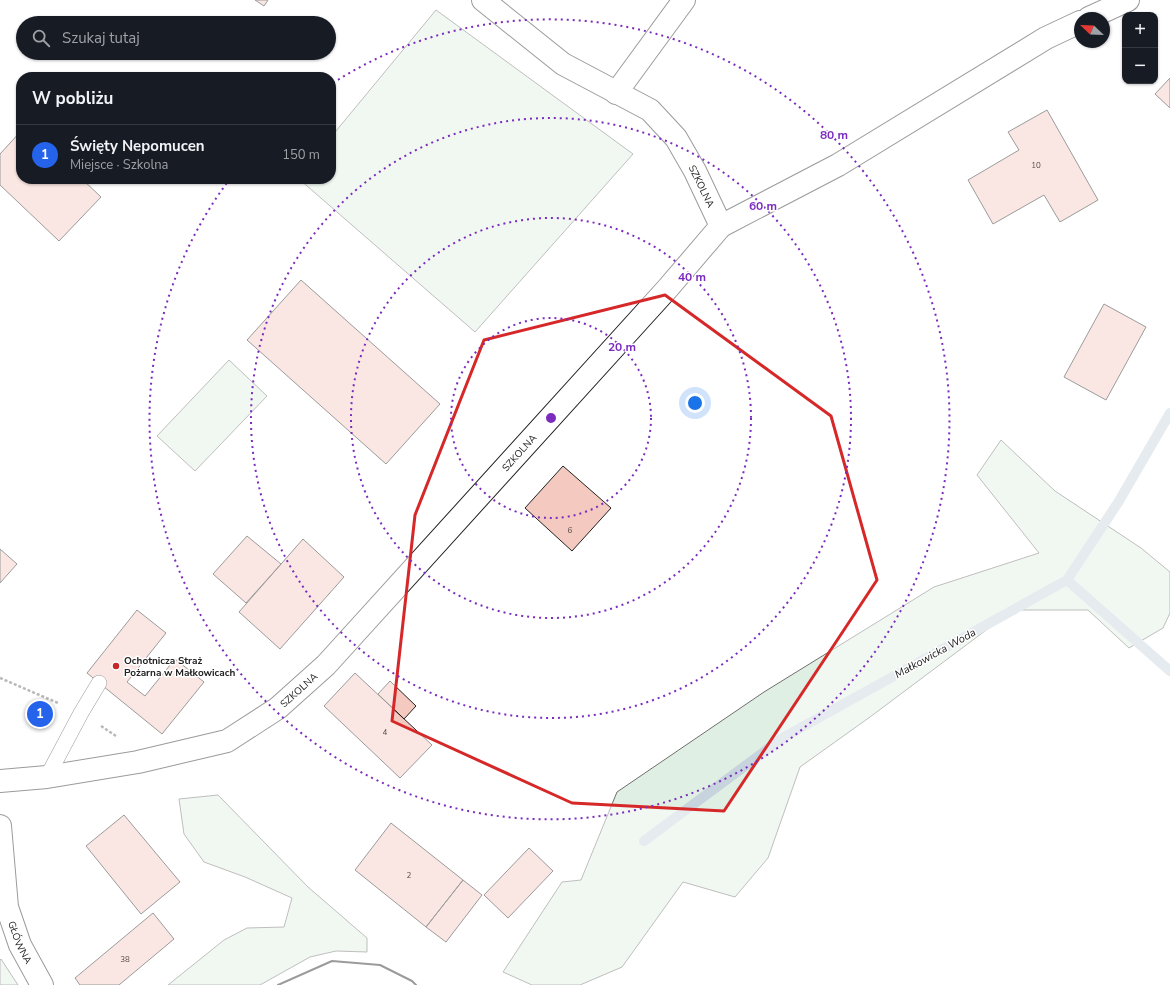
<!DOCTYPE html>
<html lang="pl">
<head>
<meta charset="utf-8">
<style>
	:root { --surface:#171b24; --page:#242831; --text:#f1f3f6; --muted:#9ea1a6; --line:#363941; --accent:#2563eb }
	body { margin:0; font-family:"Nunito Sans",sans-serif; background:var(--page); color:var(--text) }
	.controls { position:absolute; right:12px; top:12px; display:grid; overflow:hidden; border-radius:8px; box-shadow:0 1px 3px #0004 }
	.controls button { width:36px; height:36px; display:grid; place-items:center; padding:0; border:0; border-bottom:1px solid var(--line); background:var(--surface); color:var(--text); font:20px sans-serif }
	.compass { position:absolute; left:1074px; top:12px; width:36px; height:36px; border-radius:50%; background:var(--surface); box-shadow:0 1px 3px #0004; rotate:293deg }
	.you { position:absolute; left:695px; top:403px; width:14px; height:14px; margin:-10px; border:3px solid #fff; border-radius:50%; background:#1a73e8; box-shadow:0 0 0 6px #1a73e833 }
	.badge { display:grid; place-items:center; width:26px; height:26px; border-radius:50%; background:var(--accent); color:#fff; font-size:13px; font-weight:700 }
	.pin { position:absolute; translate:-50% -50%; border:2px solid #fff; box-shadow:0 1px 4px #0006 }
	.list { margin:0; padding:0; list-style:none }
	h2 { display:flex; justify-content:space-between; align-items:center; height:52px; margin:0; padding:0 16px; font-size:17px }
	h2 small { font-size:13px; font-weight:400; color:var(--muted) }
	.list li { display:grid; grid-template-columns:26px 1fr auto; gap:12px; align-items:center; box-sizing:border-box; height:60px; padding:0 16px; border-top:1px solid var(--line) }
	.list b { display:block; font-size:15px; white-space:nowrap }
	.list p { margin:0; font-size:13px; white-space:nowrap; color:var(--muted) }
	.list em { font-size:13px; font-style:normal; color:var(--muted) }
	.icon { flex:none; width:22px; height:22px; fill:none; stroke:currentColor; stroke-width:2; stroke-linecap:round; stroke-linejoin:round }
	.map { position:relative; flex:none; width:1170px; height:985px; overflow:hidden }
	.search { position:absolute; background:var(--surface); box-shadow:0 1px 3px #0004; left:16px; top:16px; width:320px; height:44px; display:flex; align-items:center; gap:10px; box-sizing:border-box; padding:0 14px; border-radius:22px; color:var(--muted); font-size:15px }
	.panel { position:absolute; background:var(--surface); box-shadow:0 1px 3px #0004; left:16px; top:72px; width:320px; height:112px; border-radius:16px }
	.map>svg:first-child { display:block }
	.green { fill:#e0efe3; stroke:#6f6f6f }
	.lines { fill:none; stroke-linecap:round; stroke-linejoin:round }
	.stream { stroke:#c7d3dd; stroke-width:10 }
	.building { fill:#f3c9c0; stroke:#222 }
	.service-casing { stroke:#222; stroke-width:16 }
	.minor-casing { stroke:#222; stroke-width:24 }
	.tertiary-casing { stroke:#222; stroke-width:24 }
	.path { stroke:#646464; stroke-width:2.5; stroke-dasharray:3 2; stroke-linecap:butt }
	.service { stroke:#fff; stroke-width:15 }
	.minor { stroke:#fff; stroke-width:22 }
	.tertiary { stroke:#fff; stroke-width:22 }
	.wall { stroke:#222; stroke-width:2 }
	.marked { fill:none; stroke:#d62828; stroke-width:3; stroke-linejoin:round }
	.ring { fill:none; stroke:#7b2cbf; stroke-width:2; stroke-dasharray:2 4 }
	.poi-dot { fill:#c62828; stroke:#fff; stroke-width:1.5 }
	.labels { text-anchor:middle; stroke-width:3; stroke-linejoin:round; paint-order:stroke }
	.number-label { font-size:8px; fill:#564c4a }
	.street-label { font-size:10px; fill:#222; stroke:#fff }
	.poi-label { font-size:10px; font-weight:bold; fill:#222; stroke:#fff; text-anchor:start }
	.water-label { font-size:11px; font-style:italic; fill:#222; stroke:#fff }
	.centre { fill:#7b2cbf; stroke:#fff; stroke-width:2 }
	.ring-label { font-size:12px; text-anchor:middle; font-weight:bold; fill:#7b2cbf; stroke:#fff; stroke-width:3; stroke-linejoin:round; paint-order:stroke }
</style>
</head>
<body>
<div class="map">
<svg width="1170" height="985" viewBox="0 0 1170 985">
	<rect width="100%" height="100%" fill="#fff"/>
	<path class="green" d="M436,10l197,144 -158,178 -176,-153h32v-42z
		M229,360l38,36 -72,75 -38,-35z
		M1001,440l54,51 86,57 29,24v41l-7,15 -34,20 -41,-38h-75l-143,107 -70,50 -32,91 -33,39 -52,-15 -61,85 -42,18h-48l-29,-13 59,-90 19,-2 36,-88 147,-100 170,-105 105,-34 -62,-78z
		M218,795l90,92 59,51v14l-31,-1 -26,6 -50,28h-92l56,-45 23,-12 37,-1 8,-29 -47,-21 -41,-15 -20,-28 -5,-35z
		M1,959l17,26h-18v-25z"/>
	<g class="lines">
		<path class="stream" d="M1067,580l103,91
			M644,841l140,-104 283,-157 52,-79 51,-88"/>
	</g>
	<path class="building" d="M255,0h13l-4,6z
		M1170,78v30l-15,-14z
		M1047,110l51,90 -38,22 -16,-27 -51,29 -25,-44 51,-30 -11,-18z
		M21,131v48h61l19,18 -42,44 -59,-56v-31z
		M301,280l139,124 -54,60 -139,-124z
		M1104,304l42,23 -40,73 -42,-23z
		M563,466l48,42 -39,43 -47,-43z
		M247,536l34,28 -35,39 -33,-29z
		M303,539l41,38 -64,72 -41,-37z
		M0,549l17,15 -17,19z
		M137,610l29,23 -39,49 18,14 30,-37 29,23 -42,52 -75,-61z
		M355,673l77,72 -32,33 -76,-72z
		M390,681l26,25 -12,13 -26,-25z
		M124,815l56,67 -39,32 -55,-68z
		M391,823l72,57 -37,47 -71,-57z
		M529,848l24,23 -45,47 -24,-23z
		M463,880l19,15 -36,47 -20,-15z
		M153,913l21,26 -55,46h-39l-5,-7z"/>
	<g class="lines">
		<g class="service-casing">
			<path id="service" d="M47,777l34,-64 18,-30"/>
		</g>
		<g class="minor-casing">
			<g id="minor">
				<path d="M1089,18l39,-18"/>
				<path d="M616,93l68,-93"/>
				<path d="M721,226l117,-61 208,-127 34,-16"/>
				<path id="s1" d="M0,781l47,-4 91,-15 89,-21 51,-33 48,-43 342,-377 53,-62 -26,-55 -19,-33 -26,-28 -87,-46 -80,-64"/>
			</g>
		</g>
		<g class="tertiary-casing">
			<g id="tertiary">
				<path id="s2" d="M0,826l7,81 13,38 22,40"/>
			</g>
		</g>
		<path class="path" d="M0,678l58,25
			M101,726l15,10"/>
		<use href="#service" class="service"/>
		<use href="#minor" class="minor"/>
		<use href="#tertiary" class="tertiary"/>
		<path class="wall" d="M278,985l54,-24 48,4 32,16 4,4"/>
	</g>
	<path d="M0 0H1170V985H0ZM665,295l166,121 46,164 -153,231 -152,-8 -180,-82 23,-206 69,-175z" fill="#fff" fill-opacity=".55" fill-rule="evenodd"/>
	<path class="marked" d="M665,295l166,121 46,164 -153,231 -152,-8 -180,-82 23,-206 69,-175z"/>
	<g class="ring">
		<circle cx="551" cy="418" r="100"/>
		<circle cx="551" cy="418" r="200"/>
		<circle cx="551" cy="418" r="300"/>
		<path d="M333 83A400 400 0 1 1 229 180"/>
	</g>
	<circle class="poi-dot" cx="116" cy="666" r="4"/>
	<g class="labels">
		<g class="number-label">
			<text x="1036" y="168">10</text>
			<text x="570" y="533">6</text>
			<text x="385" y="735">4</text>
			<text x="409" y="878">2</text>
			<text x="125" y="962">38</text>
		</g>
		<g class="street-label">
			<text transform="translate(702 186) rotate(64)" y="4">SZKOLNA</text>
			<text dy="4" stroke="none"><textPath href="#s1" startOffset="643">SZKOLNA</textPath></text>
			<text dy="4" stroke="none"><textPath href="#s1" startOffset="319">SZKOLNA</textPath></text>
			<text dy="4" stroke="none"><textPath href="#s2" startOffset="119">GŁÓWNA</textPath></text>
		</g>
		<g class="poi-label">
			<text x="124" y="664">Ochotnicza Straż<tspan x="124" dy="12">Pożarna w Małkowicach</tspan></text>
		</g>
		<g class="water-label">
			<text transform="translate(935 653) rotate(-29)" y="4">Małkowicka Woda</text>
		</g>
	</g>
	<circle cx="551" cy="418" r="6" class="centre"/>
	<g class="ring-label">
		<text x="834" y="139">80 m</text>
		<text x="763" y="210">60 m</text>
		<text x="692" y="281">40 m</text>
		<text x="622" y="351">20 m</text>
	</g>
</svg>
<div class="controls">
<button>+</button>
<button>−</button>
</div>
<svg class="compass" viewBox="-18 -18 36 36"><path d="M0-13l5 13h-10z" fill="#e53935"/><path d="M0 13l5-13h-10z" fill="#9ea1a6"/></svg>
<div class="you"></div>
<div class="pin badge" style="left:40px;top:714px">1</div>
<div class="search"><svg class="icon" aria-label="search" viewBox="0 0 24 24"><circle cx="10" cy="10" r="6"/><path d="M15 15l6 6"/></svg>Szukaj tutaj</div>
<section class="panel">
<h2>W pobliżu<small></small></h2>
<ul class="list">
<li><span class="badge">1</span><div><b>Święty Nepomucen</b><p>Miejsce · Szkolna</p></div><em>150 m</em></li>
</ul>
</section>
</div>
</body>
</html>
